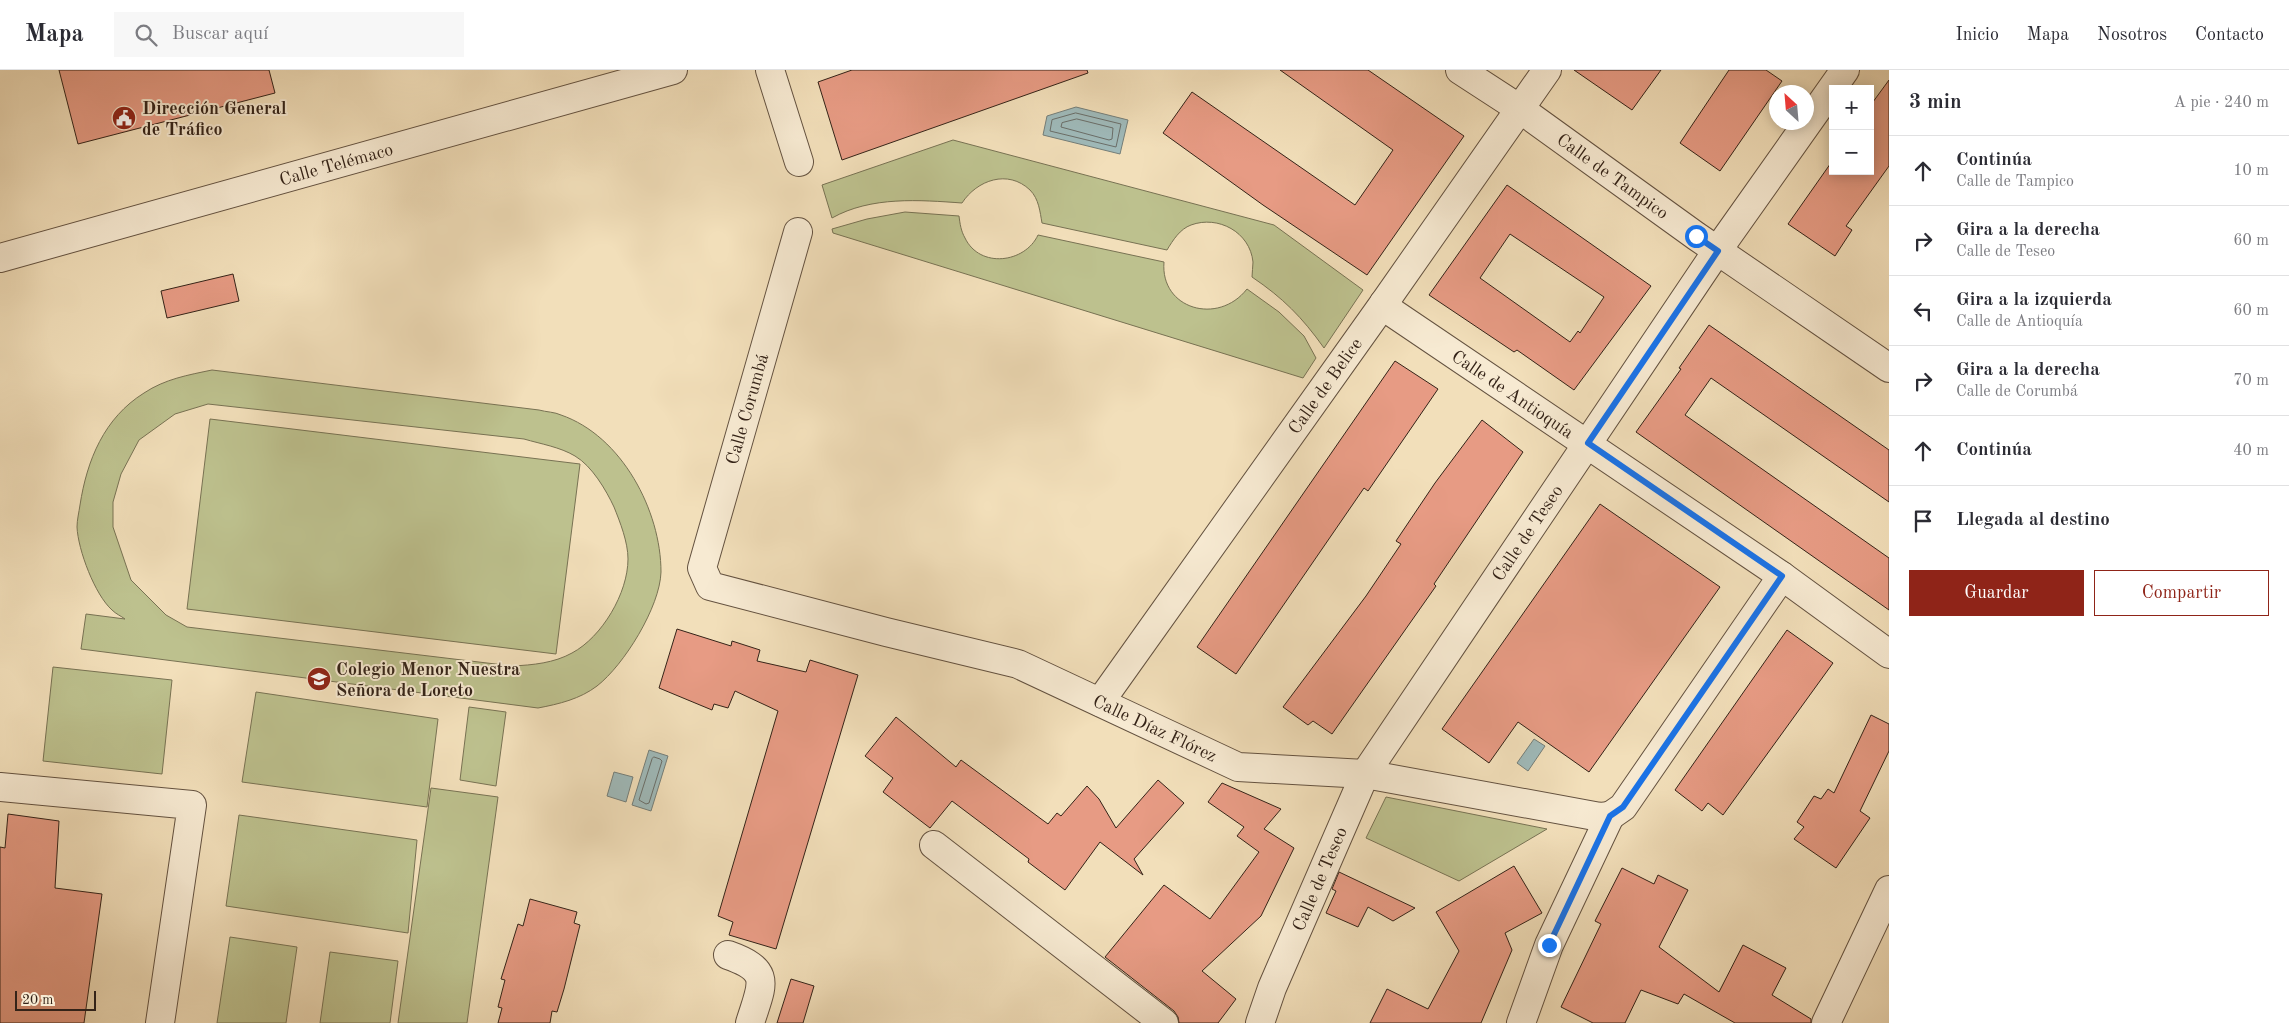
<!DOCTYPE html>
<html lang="es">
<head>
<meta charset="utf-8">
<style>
	:root { --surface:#fff; --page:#f7f7f7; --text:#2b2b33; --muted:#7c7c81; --line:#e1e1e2; --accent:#8f2418 }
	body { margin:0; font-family:"Old Standard TT",serif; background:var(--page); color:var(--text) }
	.controls { position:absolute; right:15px; top:15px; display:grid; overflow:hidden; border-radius:0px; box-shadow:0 2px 12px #0003 }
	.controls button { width:45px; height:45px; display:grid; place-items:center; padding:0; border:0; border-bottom:1px solid var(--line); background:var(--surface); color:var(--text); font:25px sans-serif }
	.compass { position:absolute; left:1769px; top:15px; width:45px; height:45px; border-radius:50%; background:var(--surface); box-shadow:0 2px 12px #0003; rotate:334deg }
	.scale { position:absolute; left:15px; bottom:12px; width:81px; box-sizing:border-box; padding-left:5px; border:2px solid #342318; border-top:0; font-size:14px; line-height:18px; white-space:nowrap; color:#342318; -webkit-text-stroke:4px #f7ead2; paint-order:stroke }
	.stop { position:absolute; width:15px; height:15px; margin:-11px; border:4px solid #1a73e8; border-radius:50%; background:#fff }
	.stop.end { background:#1a73e8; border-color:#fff; box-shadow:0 1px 5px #0008 }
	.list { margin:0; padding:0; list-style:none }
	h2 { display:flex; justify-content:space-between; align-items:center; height:65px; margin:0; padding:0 20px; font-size:21px }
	h2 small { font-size:16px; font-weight:400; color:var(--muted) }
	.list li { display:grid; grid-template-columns:32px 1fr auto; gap:15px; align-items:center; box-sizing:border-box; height:70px; padding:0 20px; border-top:1px solid var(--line) }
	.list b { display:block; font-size:19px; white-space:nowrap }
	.list p { margin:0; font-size:16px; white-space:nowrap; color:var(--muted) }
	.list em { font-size:16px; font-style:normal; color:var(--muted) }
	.actions { display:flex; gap:10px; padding:15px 20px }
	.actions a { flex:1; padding:11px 0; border:1px solid var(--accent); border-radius:0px; text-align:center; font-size:18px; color:var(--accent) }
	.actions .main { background:var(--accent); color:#fff }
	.icon { flex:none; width:28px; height:28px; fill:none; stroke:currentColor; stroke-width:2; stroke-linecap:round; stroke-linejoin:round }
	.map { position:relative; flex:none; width:1889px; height:953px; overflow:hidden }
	header { display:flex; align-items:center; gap:30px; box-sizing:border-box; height:70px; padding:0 25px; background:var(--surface); border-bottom:1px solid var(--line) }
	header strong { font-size:24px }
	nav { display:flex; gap:28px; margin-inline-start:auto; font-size:18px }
	.search { width:350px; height:45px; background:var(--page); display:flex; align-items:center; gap:12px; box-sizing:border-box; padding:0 18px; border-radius:0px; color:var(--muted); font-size:19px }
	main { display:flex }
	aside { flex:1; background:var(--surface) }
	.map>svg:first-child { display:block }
	.green { fill:#bdc18e; stroke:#787253; fill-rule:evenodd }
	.water { fill:#9fbaba; stroke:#747e79 }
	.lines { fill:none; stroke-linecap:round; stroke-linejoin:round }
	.shore { stroke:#6a6e69; stroke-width:1 }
	.building { fill:#e79b84; stroke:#342318; fill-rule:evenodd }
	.minor-casing { stroke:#645240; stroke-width:30 }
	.minor { stroke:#f7ead2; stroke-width:28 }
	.route { stroke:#1a73e8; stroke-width:6 }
	.labels { text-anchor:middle; stroke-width:4; stroke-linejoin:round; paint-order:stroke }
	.poi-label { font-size:18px; font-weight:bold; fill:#342318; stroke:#f7ead2; text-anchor:start }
	.street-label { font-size:18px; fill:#342318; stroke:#f7ead2 }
</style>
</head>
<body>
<header>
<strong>Mapa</strong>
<div class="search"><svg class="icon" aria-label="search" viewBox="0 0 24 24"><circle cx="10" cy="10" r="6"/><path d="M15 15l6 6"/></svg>Buscar aquí</div>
<nav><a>Inicio</a><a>Mapa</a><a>Nosotros</a><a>Contacto</a></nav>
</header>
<main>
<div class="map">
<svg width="1889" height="953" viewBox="0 0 1889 953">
	<rect width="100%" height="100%" fill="#f2dfba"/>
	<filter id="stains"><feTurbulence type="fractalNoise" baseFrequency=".004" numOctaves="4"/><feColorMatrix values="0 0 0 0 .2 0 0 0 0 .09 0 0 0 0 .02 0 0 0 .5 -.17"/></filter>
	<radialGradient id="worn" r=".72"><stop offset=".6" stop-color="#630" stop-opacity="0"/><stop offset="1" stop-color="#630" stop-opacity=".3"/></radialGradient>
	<path class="green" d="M953,70l321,85 89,65 -39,58c-22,-31 -41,-50 -72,-71 0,-5 1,-10 1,-15 -3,-30 -35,-47 -62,-37 -11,4 -18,15 -24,25l-125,-27c-2,-11 -3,-24 -12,-33 -22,-21 -53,-10 -68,13 -42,-3 -91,-7 -130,15l-10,-33z
		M905,142l54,4c1,8 2,15 6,22 15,31 60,25 73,-3l126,27c-4,47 54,64 83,27l32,23 25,24 12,22 -13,20 -470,-145 -1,-4 35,-10z
		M212,300l327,40c7,2 16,2 22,5 61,21 100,96 100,157 -1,35 -37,93 -64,114 -17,13 -38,18 -59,22l-457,-59 5,-35 39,5c-4,-3 -9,-5 -13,-9 -17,-15 -34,-60 -35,-83 0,-7 2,-15 3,-22 7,-45 24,-87 64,-112 21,-14 44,-18 68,-23zM208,334l316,35c17,5 36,8 51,17 17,10 31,34 39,51 6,15 14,35 14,52 0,34 -26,78 -56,94 -18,10 -39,12 -60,13l-325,-39 -21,-12 -35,-35 -18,-53v-25l8,-28 18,-34 36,-26z
		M210,349l370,45 -24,190 -369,-45z
		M53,597l119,13 -10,94 -119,-13z
		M256,622l182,27 -11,88 -185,-25z
		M469,637l37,5 -10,74 -36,-6z
		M431,718l67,9 -31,226h-69z
		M1386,727l161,32 -88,52 -93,-43z
		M239,745l178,25 -9,93 -182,-27z
		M230,867l67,10 -11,76h-69z
		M330,882l68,9 -8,62h-70z"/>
	<path class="water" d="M1076,37l52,13 -8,34 -77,-19 4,-19z
		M1534,669l11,7 -17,25 -11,-8z
		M649,680l19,6 -17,55 -19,-6z
		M614,702l19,5 -7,25 -19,-6z"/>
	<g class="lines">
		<path class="shore" d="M1076,43l45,11 -5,23 -66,-16 2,-11z
			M1077,49l36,9 -1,11 -3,1 -48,-13 1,-4z
			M654,687l6,2 2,2 -13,42 -3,1 -7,-4 13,-41z"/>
	</g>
	<path class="building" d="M59,0h210l6,23 -197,51z
		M852,0h235l1,3 -246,87 -24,-78z
		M1280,0h88l96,66 -97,139 -104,-70 -100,-72 29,-41 163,113 38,-55z
		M1574,0h87l-29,40z
		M1729,0h37l16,11 -62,90 -40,-28z
		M1889,10v86l-43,60 6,4 -17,26 -47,-32 45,-64v11h37v-65z
		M1507,115l144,101 -77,104 -57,-40 -3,2 -85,-57zM1510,164l94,63 -24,36 -2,-2 -8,11 -90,-64z
		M233,204l6,27 -72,17 -6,-27z
		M1709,255l180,125v52l-178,-124 -26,37 204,143v52l-253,-178 45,-63 -2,-1z
		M1395,291l43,28 -70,102 -4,-3 -128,186 -39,-27z
		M1482,350l41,32 -89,132 2,2 -104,148 -19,-13 -5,4 -25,-18 83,-111 35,-52 -5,-3 39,-58z
		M1600,434l120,83 -131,185 -71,-50 -29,41 -47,-34z
		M677,559l54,17 1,-5 28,9 -3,11 49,11 4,-12 48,15 -82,274 -47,-14 4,-13 -15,-6 60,-205 -43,-20 -7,17 -14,-4 -2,6 -53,-22z
		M1787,560l46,33 -110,152 -15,-12 -6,8 -27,-21z
		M1871,645l18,9v27l-29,60 10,7 -34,50 -42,-29 10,-12 -7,-5 17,-26 7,3 7,-10 6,4z
		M896,647l60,50 5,-7 87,64 9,-11 4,3 26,-30 12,13 17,29 42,-48 26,23 -50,56 9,16 -43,-33 -35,48 -37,-28 1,-3 -77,-58 -22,27 -47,-36 10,-14 -28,-22z
		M1222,713l59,26 -17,20 30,19 -33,68 -59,55 34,28 -18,24h-39l-1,-6 -4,-6 -69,-54 59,-72 46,34 49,-67 -22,-16 7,-9 -36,-25z
		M8,744l51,7 -4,67 47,6 -18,129h-84v-176l5,1z
		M1514,796l28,47 -37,20 7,17 -31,73h-111l17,-34 41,20 31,-58 -23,-39z
		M1622,798l32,16 4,-9 30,15 -29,57 60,45 24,-47 43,23 -14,27 39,24v4h-76l-51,-29 -6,10 -37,-14 -16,33h-32l-32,-16 40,-83 -6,-3z
		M1339,802l76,36 -22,13 -25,-14 -10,20 -32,-14 10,-22 -4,-2z
		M530,829l47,13 -3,11 6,2 -16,64 -7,23 -5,-1 -2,12h-52l4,-15 -4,-1 7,-27 -4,-1 17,-55 5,2z
		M791,909l23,7 -11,37h-26z"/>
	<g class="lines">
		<g class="minor-casing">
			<g id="minor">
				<path d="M770,0l29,92"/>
				<path id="s1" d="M1460,0l60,39 176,127 193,132"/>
				<path id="s2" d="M798,162l-96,336 8,18 176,46 132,32 220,103 127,7 235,43 10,-1"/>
				<path id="s3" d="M0,188l673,-188"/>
				<path id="s4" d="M1384,233l9,10 389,263 107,78"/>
				<path id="s5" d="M1100,632l284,-399 163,-233"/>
				<path d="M0,717l192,18 -32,218"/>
				<path d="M1610,746l13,-9 159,-231"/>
				<path d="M934,775l230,178"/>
				<path d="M728,885c45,16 34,29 22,68"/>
				<path id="s6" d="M1260,953l12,-35 93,-214 352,-523 128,-181"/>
				<path d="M1521,953l28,-78 61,-129"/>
				<path d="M1826,953l63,-133"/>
			</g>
		</g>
		<use href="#minor" class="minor"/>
	</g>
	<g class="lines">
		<path class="route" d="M1549,875l61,-129 13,-9 159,-231 -194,-133 130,-192 -22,-15"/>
	</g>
	<defs>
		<g id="civic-disc" transform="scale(1.25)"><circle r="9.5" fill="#8f2418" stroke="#f7ead2"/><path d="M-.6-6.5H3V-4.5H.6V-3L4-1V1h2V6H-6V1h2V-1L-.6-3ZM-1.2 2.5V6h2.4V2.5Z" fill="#fff"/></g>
		<g id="school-disc" transform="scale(1.25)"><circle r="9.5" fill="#8f2418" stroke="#f7ead2"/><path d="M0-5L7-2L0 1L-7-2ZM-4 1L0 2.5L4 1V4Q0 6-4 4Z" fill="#fff"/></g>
	</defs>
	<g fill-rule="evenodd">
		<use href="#civic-disc" x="124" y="48"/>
		<use href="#school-disc" x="319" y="609"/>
	</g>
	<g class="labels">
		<g class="poi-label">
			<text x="142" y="44">Dirección General<tspan x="142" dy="21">de Tráfico</tspan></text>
			<text x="336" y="605">Colegio Menor Nuestra<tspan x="336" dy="21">Señora de Loreto</tspan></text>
		</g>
		<g class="street-label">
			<text dy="6" stroke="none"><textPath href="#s3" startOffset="349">Calle Telémaco</textPath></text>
			<text dy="6" stroke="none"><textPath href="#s1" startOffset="186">Calle de Tampico</textPath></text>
			<text dy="6" stroke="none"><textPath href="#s5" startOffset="388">Calle de Belice</textPath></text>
			<text dy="6" stroke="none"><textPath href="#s4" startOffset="158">Calle de Antioquía</textPath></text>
			<text transform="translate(747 339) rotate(-74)" y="6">Calle Corumbá</text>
			<text dy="6" stroke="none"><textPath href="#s6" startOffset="561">Calle de Teseo</textPath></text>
			<text dy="6" stroke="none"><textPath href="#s2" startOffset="838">Calle Díaz Flórez</textPath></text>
			<text dy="6" stroke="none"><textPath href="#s6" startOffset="156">Calle de Teseo</textPath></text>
		</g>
	</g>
	<rect width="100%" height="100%" filter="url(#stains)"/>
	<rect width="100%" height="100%" fill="url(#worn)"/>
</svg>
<div class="controls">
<button>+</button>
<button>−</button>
</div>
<svg class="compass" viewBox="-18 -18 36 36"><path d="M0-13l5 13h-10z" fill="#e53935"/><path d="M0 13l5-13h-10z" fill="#7c7c81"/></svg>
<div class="scale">20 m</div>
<div class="stop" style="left:1696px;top:166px"></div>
<div class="stop end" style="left:1549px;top:875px"></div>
</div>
<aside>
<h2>3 min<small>A pie · 240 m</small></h2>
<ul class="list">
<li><svg class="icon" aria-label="ahead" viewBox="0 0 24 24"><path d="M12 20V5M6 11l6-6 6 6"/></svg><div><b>Continúa</b><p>Calle de Tampico</p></div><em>10 m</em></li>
<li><svg class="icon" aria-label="right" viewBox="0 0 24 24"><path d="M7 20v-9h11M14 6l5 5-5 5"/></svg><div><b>Gira a la derecha</b><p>Calle de Teseo</p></div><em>60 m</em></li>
<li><svg class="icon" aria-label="left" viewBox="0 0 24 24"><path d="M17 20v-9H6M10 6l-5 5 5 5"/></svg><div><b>Gira a la izquierda</b><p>Calle de Antioquía</p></div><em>60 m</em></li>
<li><svg class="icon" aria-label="right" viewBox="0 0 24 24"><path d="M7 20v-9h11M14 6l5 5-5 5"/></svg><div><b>Gira a la derecha</b><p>Calle de Corumbá</p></div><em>70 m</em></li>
<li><svg class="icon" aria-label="ahead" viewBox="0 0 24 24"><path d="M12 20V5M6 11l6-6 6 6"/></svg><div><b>Continúa</b></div><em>40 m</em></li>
<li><svg class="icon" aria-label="arrive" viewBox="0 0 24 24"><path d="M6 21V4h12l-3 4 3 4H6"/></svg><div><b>Llegada al destino</b></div></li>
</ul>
<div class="actions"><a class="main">Guardar</a><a>Compartir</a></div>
</aside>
</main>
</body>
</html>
